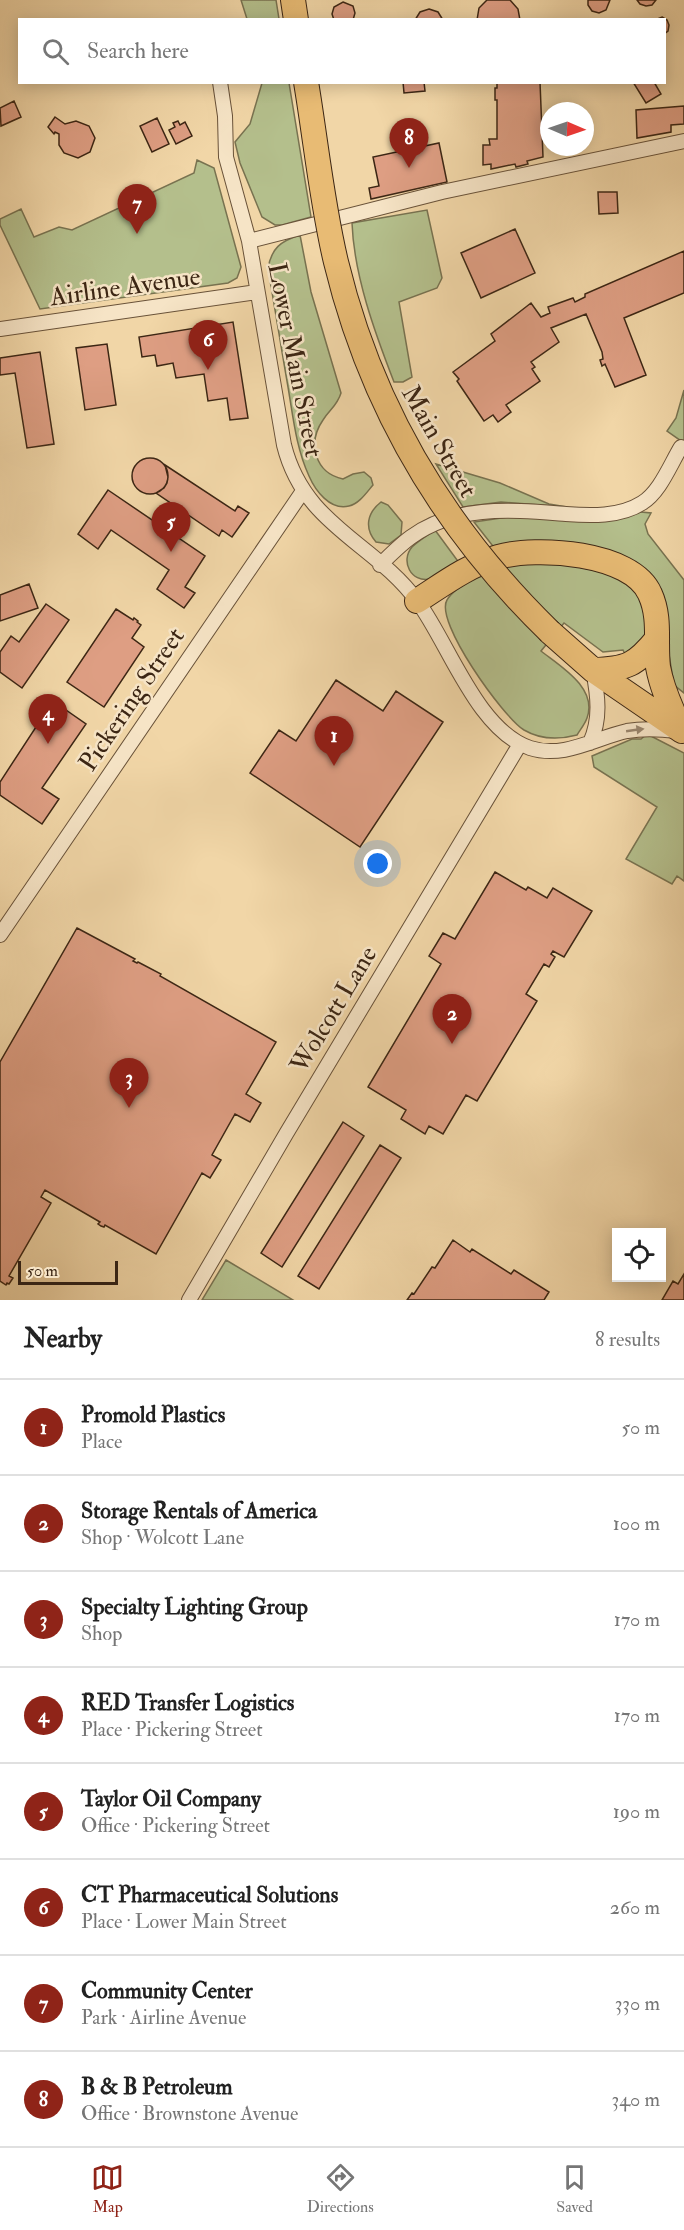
<!DOCTYPE html>
<html lang="en">
<head>
<meta charset="utf-8">
<style>
	:root { --surface:#fff; --page:#f2f2f2; --text:#222; --muted:#767676; --line:#e0e0e0; --accent:#8f2418 }
	body { margin:0; font-family:"IM FELL Double Pica",serif; background:var(--page); color:var(--text) }
	.controls { position:absolute; right:18px; bottom:18px; display:grid; overflow:hidden; border-radius:0px; box-shadow:0 3px 15px #0003 }
	.controls button { width:54px; height:54px; display:grid; place-items:center; padding:0; border:0; border-bottom:2px solid var(--line); background:var(--surface); color:var(--text); font:30px sans-serif }
	.compass { position:absolute; left:540px; top:102px; width:54px; height:54px; border-radius:50%; background:var(--surface); box-shadow:0 3px 15px #0003; rotate:92deg }
	.scale { position:absolute; left:18px; bottom:15px; width:100px; box-sizing:border-box; padding-left:6px; border:3px solid #3c2614; border-top:0; font-size:16px; line-height:21px; white-space:nowrap; color:#3c2614; -webkit-text-stroke:4px #f6e4c6; paint-order:stroke }
	.you { position:absolute; left:378px; top:864px; width:21px; height:21px; margin:-15px; border:4px solid #fff; border-radius:50%; background:#1a73e8; box-shadow:0 0 0 9px #1a73e833 }
	.badge { display:grid; place-items:center; width:39px; height:39px; border-radius:50%; background:var(--accent); color:#fff; font-size:20px; font-weight:700 }
	.pin { position:absolute; translate:-50% -50px; filter:drop-shadow(0 2px 3px #0008) }
	.pin::after { content:''; position:absolute; top:32px; width:21px; height:18px; background:inherit; clip-path:polygon(0 0,100% 0,50% 100%) }
	.list { margin:0; padding:0; list-style:none }
	h2 { display:flex; justify-content:space-between; align-items:center; height:78px; margin:0; padding:0 24px; font-size:26px }
	h2 small { font-size:20px; font-weight:400; color:var(--muted) }
	.list li { display:grid; grid-template-columns:39px 1fr auto; gap:18px; align-items:center; box-sizing:border-box; height:96px; padding:0 24px; border-top:2px solid var(--line) }
	.list b { display:block; font-size:22px; white-space:nowrap }
	.list p { margin:0; font-size:20px; white-space:nowrap; color:var(--muted) }
	.list em { font-size:20px; font-style:normal; color:var(--muted) }
	.icon { flex:none; width:33px; height:33px; fill:none; stroke:currentColor; stroke-width:2; stroke-linecap:round; stroke-linejoin:round }
	.map { position:relative; flex:none; width:684px; height:1300px; overflow:hidden }
	.search { position:absolute; background:var(--surface); box-shadow:0 3px 15px #0003; left:18px; right:18px; top:18px; height:66px; display:flex; align-items:center; gap:15px; box-sizing:border-box; padding:0 21px; border-radius:0px; color:var(--muted); font-size:22px }
	.sheet { height:846px; background:var(--surface) }
	nav { display:flex; justify-content:space-around; align-items:center; box-sizing:border-box; height:84px; border-top:2px solid var(--line); background:var(--surface); font-size:16px; color:var(--muted) }
	nav a { display:grid; justify-items:center; gap:3px }
	nav .on { color:var(--accent) }
	.map>svg:first-child { display:block }
	.green { fill:#b4bf8c; stroke:#787250; stroke-width:1.5 }
	.building { fill:#de9e83; stroke:#3c2614; stroke-width:1.5 }
	.lines { fill:none; stroke-linecap:round; stroke-linejoin:round }
	.street-casing { stroke:#695239; stroke-width:16 }
	.highway-casing { stroke:#3c2614; stroke-width:26 }
	.street { stroke:#f6e4c6; stroke-width:14 }
	.highway { stroke:#e8bb74; stroke-width:24 }
	.highway-bridge-casing { stroke:#3c2614; stroke-width:26; stroke-linecap:butt }
	.highway-bridge { stroke:#e8bb74; stroke-width:24 }
	.oneway { fill:#99856d }
	.labels { text-anchor:middle; stroke-width:5; stroke-linejoin:round; paint-order:stroke }
	.street-label { font-size:26px; fill:#3c2614; stroke:#f6e4c6 }
</style>
</head>
<body>
<div class="map">
<svg width="684" height="1300" viewBox="0 0 684 1300">
	<rect width="100%" height="100%" fill="#f1d6a7"/>
	<filter id="stains"><feTurbulence type="fractalNoise" baseFrequency=".00333" numOctaves="4"/><feColorMatrix values="0 0 0 0 .2 0 0 0 0 .09 0 0 0 0 .02 0 0 0 .5 -.17"/></filter>
	<radialGradient id="worn" r=".72"><stop offset=".6" stop-color="#630" stop-opacity="0"/><stop offset="1" stop-color="#630" stop-opacity=".3"/></radialGradient>
	<path class="green" d="M241,0h35l3,19h-32z
		M262,83h27l22,134 -29,8h-7l-13,-8 -22,-54 -5,-21 15,-18z
		M197,160l17,8 27,99 -4,11 -9,5 -188,26 -40,-84v-6l21,-10 13,28 25,-10 13,3 122,-57z
		M427,210l15,68 -5,10 -38,14 13,75 -9,5h-9c-19,-49 -40,-106 -42,-159z
		M300,235l11,57 30,101c-4,13 -11,16 -18,27 -16,23 -8,53 20,59l10,-5 11,-2 7,6 2,7c-6,7 -14,19 -24,21 -19,5 -34,-16 -40,-30 -13,-28 -16,-60 -21,-89 -7,-40 -13,-79 -20,-118 3,-21 13,-28 32,-34z
		M684,390v53l-17,-12 9,-13z
		M436,464l64,19 49,21 18,3 -66,-5 -38,5z
		M381,502l7,3 14,17 -1,13 -12,9 -13,-2c-12,-14 -9,-29 5,-40z
		M630,511l21,2 -6,11 3,10 36,46v113l-10,-8 -7,-43 1,-24 -6,-23 -6,-12 -160,-33 -22,-28 34,-5z
		M435,530l25,34c-9,5 -20,12 -30,15 -19,4 -30,-18 -18,-32 6,-6 16,-12 23,-17z
		M552,561c29,6 67,8 86,34 4,5 5,12 6,18 7,24 0,27 -19,41l-2,-4 -20,2 -39,-29 -23,28c19,15 57,37 46,67 -2,6 -7,12 -10,17 -19,5 -36,5 -53,-5 -21,-13 -90,-109 -77,-130 9,-16 47,-31 64,-35 13,-3 28,-3 41,-4z
		M647,734l37,19v128l-7,-5 -5,8 -46,-25 31,-52 -63,-40 -2,-11 40,-17h9z
		M226,1260l67,40h-91z"/>
	<path class="building" d="M487,0h23l8,9 2,11h-43l2,-12z
		M610,0l-4,10 -7,3 -7,-2 -4,-6v-5z
		M637,0h19l-4,5 -6,1 -6,-2z
		M343,2l10,4 2,7 -2,7h-19l-2,-6 2,-7z
		M429,9l9,3 5,8h-28l5,-8z
		M662,17l5,3 2,5 -1,6 -4,3v-14h-9z
		M403,82h21l1,9 -21,2z
		M497,82h43l3,75 -16,4 1,3 -12,3 -1,-3 -24,5v-5l-8,1v-20h7l-1,-6h8v-39h-2v-12h2z
		M633,82h21l7,12 -15,9z
		M14,101l7,16 -20,9 -1,-18z
		M684,106v18l-13,1v7l-34,6 -1,-28z
		M55,117l10,7 11,-3 13,5 6,12 -5,14 -12,6 -14,-5 -5,-8v-11l-4,-2 -1,2 -6,-7z
		M157,118l12,26 -17,8 -12,-26z
		M178,121l2,4 5,-3 7,14 -16,8 -7,-14 6,-3 -2,-4z
		M439,143l8,39 -76,17 -2,-11 10,-2 -6,-29z
		M598,192h19l1,21 -19,1z
		M515,229l20,44 -54,25 -20,-45z
		M684,251v42l-60,25 22,57 -31,12 -10,-23 -3,2 -2,-6 3,-1 -1,-7 -16,-38 -35,14 8,14 -28,20 4,5 -3,2 8,12 -34,24 5,7 -13,10 -5,-7 -9,6 -27,-40 2,-2 -6,-7 42,-31 -4,-7 40,-31 10,14 9,-4 -2,-6 25,-9 2,4 10,-5v-3z
		M233,322l15,96 -18,2 -3,-22 -19,3 -4,-27 -28,4 -3,-15 -16,3 -2,-11 -13,2 -3,-20z
		M107,344l9,61 -31,5 -9,-62z
		M40,352l14,92 -27,4 -12,-75 -15,2v-17z
		M132 476a18 18 0 1 1 36 0a18 18 0 1 1-36 0Z
		M165,465l70,46 3,-5 11,7 -17,24 -10,-7 -3,6 -63,-43 8,-5 3,-5 1,-6z
		M108,490l97,66 -20,31 10,6 -11,15 -27,-19 12,-19 -58,-40 -13,19 -20,-15z
		M29,584l9,24 -38,13v-26z
		M46,604l23,16 -47,68 -22,-16v-20l11,-16 8,6z
		M116,609l17,11 1,-2 4,3 -1,1 4,3 -9,13 12,9 -40,60 -37,-25z
		M336,680l47,31 13,-20 47,31 -83,125 -110,-74 29,-43 17,11z
		M53,701l33,23 -44,64 17,11 -17,25 -42,-29v-13z
		M495,872l31,18 2,-3 19,11 6,-10 39,23 -28,46 -11,-6 -2,3 4,3 -6,10 -5,-3 -18,30 11,7 -60,100 -11,-6 -23,39 -14,-8 -4,8 -24,-15 5,-9 -38,-23 73,-123 -12,-8 14,-23 12,6z
		M77,928l58,31 -2,2 4,2 1,-1 23,12 -1,2 116,66 -30,52 15,9 -11,19 -15,-8 -23,41 9,5 -11,18 -8,-5 -46,81 -51,-29 -1,2 -3,-1 -3,-2 2,-2 -55,-32 -4,7 10,6 -42,73 4,2 -4,6 -2,-1 -1,2 -6,-4v-219z
		M343,1122l21,14 -82,131 -21,-14z
		M380,1145l21,13 -82,131 -21,-13z
		M453,1240l17,12 2,-3 39,25 3,-4 35,22 -5,8h-137l5,-7 2,1 18,-27 3,1z
		M684,1274v26h-22l11,-19 5,3z"/>
	<g class="lines">
		<g class="street-casing">
			<path id="street" d="M220,82l5,34 1,41 23,84 35,204c20,81 90,97 134,157 31,42 59,128 112,146 34,11 65,-10 97,-17 17,-3 33,-2 50,0
				M249,241l193,-49 242,-51
				M0,329l257,-37
				M380,565c10,-10 20,-20 31,-28 45,-33 102,-27 155,-23 24,2 54,3 76,-11 18,-11 28,-38 39,-56l3,2
				M590,743c11,-24 8,-47 3,-73
				M0,935l303,-444
				M189,1300l97,-166 234,-390"/>
		</g>
		<g class="highway-casing">
			<path id="highway" d="M293,0l3,20
				M417,601c25,-16 51,-36 81,-44 38,-11 134,-5 152,37 11,24 5,48 8,73 4,22 14,44 24,64
				M550,632l43,38 89,61
				M593,670c34,-1 43,-5 64,-31"/>
		</g>
		<use href="#street" class="street"/>
		<use href="#highway" class="highway"/>
		<g class="highway-bridge-casing">
			<path id="highway-bridge" d="M306,82c10,60 16,122 30,180 35,145 108,267 214,370"/>
		</g>
		<use href="#highway-bridge" class="highway-bridge"/>
	</g>
	<defs><path id="oneway-solid" d="M-6-.8H1V-3.2L6.5 0L1 3.2V.8H-6Z" transform="scale(1.5)"/></defs>
	<use class="oneway" href="#oneway-solid" transform="translate(635 730) rotate(-8)"/>
	<g class="labels">
		<g class="street-label">
			<text transform="translate(125 286) rotate(-8)" y="9">Airline Avenue</text>
			<text transform="translate(296 360) rotate(79)" y="9">Lower Main Street</text>
			<text transform="translate(440 441) rotate(60)" y="9">Main Street</text>
			<text transform="translate(131 699) rotate(-56)" y="9">Pickering Street</text>
			<text transform="translate(333 1009) rotate(-59)" y="9">Wolcott Lane</text>
		</g>
	</g>
	<rect width="100%" height="100%" filter="url(#stains)"/>
	<rect width="100%" height="100%" fill="url(#worn)"/>
</svg>
<div class="controls">
<button><svg class="icon" aria-label="locate" viewBox="0 0 24 24"><circle cx="12" cy="12" r="6"/><path d="M12 2v4M12 18v4M2 12h4M18 12h4"/></svg></button>
</div>
<svg class="compass" viewBox="-18 -18 36 36"><path d="M0-13l5 13h-10z" fill="#e53935"/><path d="M0 13l5-13h-10z" fill="#767676"/></svg>
<div class="scale">50 m</div>
<div class="you"></div>
<div class="pin badge" style="left:334px;top:766px">1</div>
<div class="pin badge" style="left:452px;top:1044px">2</div>
<div class="pin badge" style="left:129px;top:1108px">3</div>
<div class="pin badge" style="left:48px;top:744px">4</div>
<div class="pin badge" style="left:171px;top:552px">5</div>
<div class="pin badge" style="left:208px;top:370px">6</div>
<div class="pin badge" style="left:137px;top:234px">7</div>
<div class="pin badge" style="left:409px;top:168px">8</div>
<div class="search"><svg class="icon" aria-label="search" viewBox="0 0 24 24"><circle cx="10" cy="10" r="6"/><path d="M15 15l6 6"/></svg>Search here</div>
</div>
<section class="sheet">
<h2>Nearby<small>8 results</small></h2>
<ul class="list">
<li><span class="badge">1</span><div><b>Promold Plastics</b><p>Place</p></div><em>50 m</em></li>
<li><span class="badge">2</span><div><b>Storage Rentals of America</b><p>Shop · Wolcott Lane</p></div><em>100 m</em></li>
<li><span class="badge">3</span><div><b>Specialty Lighting Group</b><p>Shop</p></div><em>170 m</em></li>
<li><span class="badge">4</span><div><b>RED Transfer Logistics</b><p>Place · Pickering Street</p></div><em>170 m</em></li>
<li><span class="badge">5</span><div><b>Taylor Oil Company</b><p>Office · Pickering Street</p></div><em>190 m</em></li>
<li><span class="badge">6</span><div><b>CT Pharmaceutical Solutions</b><p>Place · Lower Main Street</p></div><em>260 m</em></li>
<li><span class="badge">7</span><div><b>Community Center</b><p>Park · Airline Avenue</p></div><em>330 m</em></li>
<li><span class="badge">8</span><div><b>B &amp; B Petroleum</b><p>Office · Brownstone Avenue</p></div><em>340 m</em></li>
</ul>
</section>
<nav>
<a class="on"><svg class="icon" aria-label="map" viewBox="0 0 24 24"><path d="M3 6l6-2 6 2 6-2v14l-6 2-6-2-6 2zM9 4v14M15 6v14"/></svg>Map</a>
<a><svg class="icon" aria-label="directions" viewBox="0 0 24 24"><path d="M12 3l9 9-9 9-9-9zM9 14v-3h6M13 9l2 2-2 2"/></svg>Directions</a>
<a><svg class="icon" aria-label="saved" viewBox="0 0 24 24"><path d="M7 4h10v16l-5-4-5 4z"/></svg>Saved</a>
</nav>
</body>
</html>
